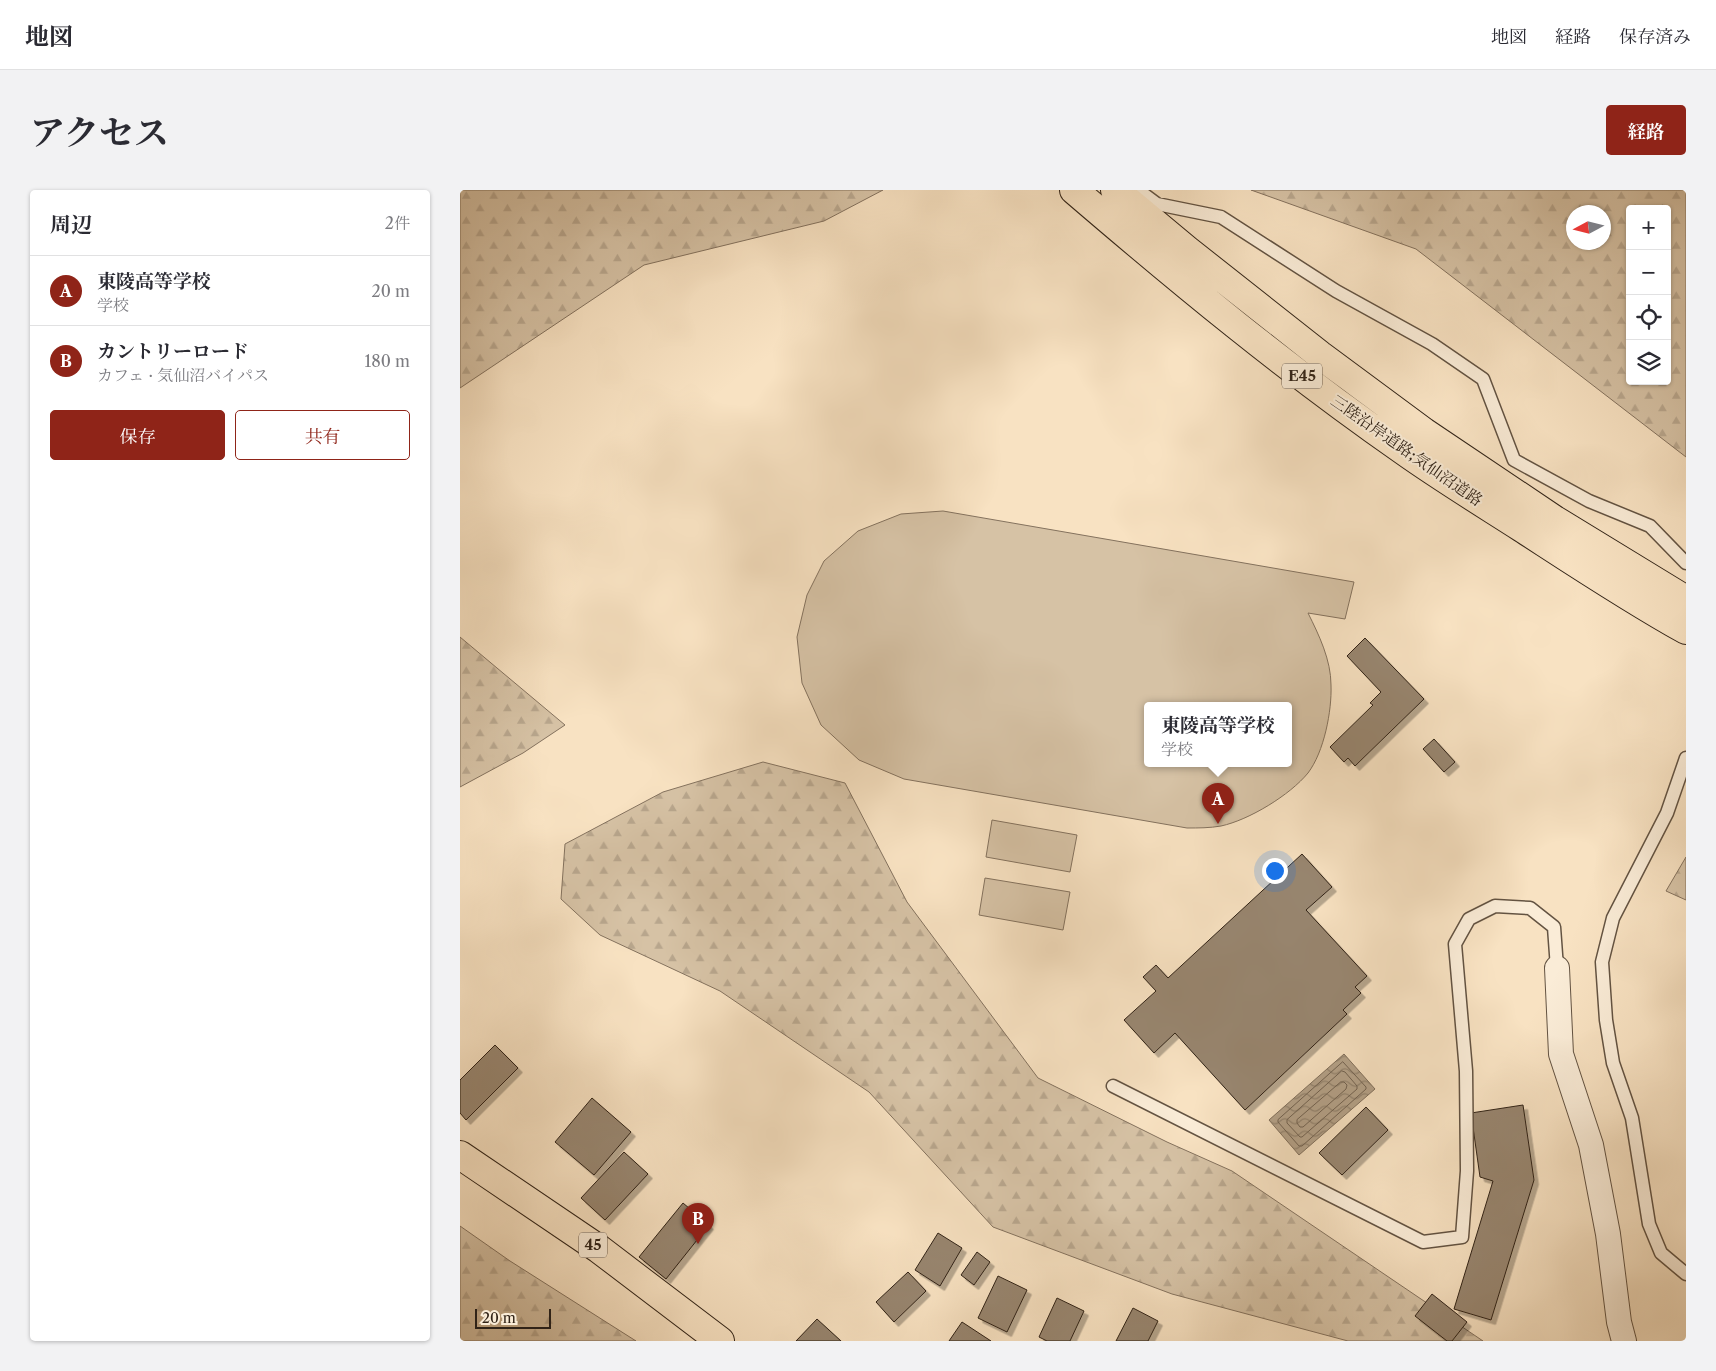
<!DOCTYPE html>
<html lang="ja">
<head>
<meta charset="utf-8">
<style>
	:root { --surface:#fff; --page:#f2f2f3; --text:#2b2b33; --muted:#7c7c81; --line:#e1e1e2; --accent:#8f2418 }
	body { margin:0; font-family:"Libre Caslon Text","Noto Serif JP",serif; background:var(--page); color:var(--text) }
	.controls { position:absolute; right:15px; top:15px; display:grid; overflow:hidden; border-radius:5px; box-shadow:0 1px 4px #0004 }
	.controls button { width:45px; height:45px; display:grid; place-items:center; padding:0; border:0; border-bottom:1px solid var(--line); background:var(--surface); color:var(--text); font:25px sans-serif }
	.compass { position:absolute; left:1106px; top:15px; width:45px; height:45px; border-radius:50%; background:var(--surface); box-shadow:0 1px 4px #0004; rotate:263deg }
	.scale { position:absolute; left:15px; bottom:12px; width:76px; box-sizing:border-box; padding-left:5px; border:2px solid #312317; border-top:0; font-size:14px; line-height:18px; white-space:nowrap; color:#312317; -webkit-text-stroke:4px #faecd7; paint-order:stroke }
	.you { position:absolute; left:814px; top:680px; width:18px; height:18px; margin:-12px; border:4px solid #fff; border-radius:50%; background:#1a73e8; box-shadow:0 0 0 8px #1a73e833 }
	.badge { display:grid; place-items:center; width:32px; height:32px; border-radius:50%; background:var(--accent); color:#fff; font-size:16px; font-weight:700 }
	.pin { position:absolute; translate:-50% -41px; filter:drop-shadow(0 1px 2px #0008) }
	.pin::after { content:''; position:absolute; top:26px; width:18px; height:15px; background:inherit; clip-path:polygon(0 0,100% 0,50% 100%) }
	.popup { position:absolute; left:684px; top:512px; width:148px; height:65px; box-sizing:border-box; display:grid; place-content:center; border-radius:5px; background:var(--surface); filter:drop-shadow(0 1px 4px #0005); font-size:16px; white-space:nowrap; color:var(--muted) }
	.popup b { font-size:19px; color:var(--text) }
	.popup::after { content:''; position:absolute; left:50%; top:100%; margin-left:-10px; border:10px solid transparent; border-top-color:var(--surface) }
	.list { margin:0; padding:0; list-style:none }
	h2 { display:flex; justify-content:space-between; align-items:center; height:65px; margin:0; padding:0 20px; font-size:21px }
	h2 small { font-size:16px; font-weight:400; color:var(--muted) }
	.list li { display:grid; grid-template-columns:32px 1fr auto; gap:15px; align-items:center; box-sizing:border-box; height:70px; padding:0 20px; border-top:1px solid var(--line) }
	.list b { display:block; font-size:19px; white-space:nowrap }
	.list p { margin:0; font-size:16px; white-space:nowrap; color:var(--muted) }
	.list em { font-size:16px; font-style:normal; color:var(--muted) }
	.actions { display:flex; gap:10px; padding:15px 20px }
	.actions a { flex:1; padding:11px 0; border:1px solid var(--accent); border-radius:5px; text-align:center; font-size:18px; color:var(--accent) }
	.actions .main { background:var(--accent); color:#fff }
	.icon { flex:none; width:28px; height:28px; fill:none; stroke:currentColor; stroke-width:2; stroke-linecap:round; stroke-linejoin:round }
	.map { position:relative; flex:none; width:1226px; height:1151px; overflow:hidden; border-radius:5px }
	header { display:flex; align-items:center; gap:30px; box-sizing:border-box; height:70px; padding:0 25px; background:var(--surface); border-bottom:1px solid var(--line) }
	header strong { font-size:24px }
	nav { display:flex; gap:28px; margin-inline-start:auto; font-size:18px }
	.intro { display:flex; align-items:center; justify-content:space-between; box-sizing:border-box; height:120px; padding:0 30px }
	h1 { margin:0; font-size:35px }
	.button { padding:12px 22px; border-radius:5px; background:var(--accent); color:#fff; font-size:18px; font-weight:700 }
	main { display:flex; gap:30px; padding:0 30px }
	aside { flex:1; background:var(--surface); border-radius:5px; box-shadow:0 1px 4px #0004 }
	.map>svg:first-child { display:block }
	.forest { fill:url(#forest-firs); stroke:#84725e; fill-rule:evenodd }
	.pitch { fill:#d6c2a5; stroke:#84725e; fill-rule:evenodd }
	.water { fill:url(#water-waves); stroke:#806f5b }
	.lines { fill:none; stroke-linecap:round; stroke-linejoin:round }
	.shore { stroke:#726250; stroke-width:1 }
	.building { fill:#988670; stroke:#312317; filter:url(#shadow) }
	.service-casing { stroke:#635342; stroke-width:15 }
	.minor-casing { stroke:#635342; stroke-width:26 }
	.trunk-casing { stroke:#312317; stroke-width:30 }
	.motorway-casing { stroke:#312317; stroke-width:30 }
	.service { stroke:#faecd7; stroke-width:12 }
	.minor { stroke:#faecd7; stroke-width:24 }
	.trunk { stroke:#f8e2c2; stroke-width:28 }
	.motorway { stroke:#f8e2c2; stroke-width:28 }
	.labels { text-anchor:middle; stroke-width:4; stroke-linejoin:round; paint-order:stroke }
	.shield { fill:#faecd7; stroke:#6d5f51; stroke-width:1 }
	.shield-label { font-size:15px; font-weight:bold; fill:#312317 }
	.street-label { font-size:16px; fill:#312317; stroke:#faecd7 }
</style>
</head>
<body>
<header>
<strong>地図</strong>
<nav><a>地図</a><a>経路</a><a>保存済み</a></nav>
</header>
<div class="intro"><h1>アクセス</h1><a class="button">経路</a></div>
<main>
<aside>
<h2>周辺<small>2件</small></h2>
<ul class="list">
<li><span class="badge">A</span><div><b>東陵高等学校</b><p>学校</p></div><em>20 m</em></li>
<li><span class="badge">B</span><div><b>カントリーロード</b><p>カフェ · 気仙沼バイパス</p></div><em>180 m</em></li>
</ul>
<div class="actions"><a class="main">保存</a><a>共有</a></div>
</aside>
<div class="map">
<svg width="1226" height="1151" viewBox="0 0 1226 1151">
	<defs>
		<pattern id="forest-firs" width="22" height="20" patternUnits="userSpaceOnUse" patternTransform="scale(1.25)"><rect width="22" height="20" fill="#d6c2a5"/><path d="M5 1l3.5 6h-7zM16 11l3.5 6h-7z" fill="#b8a68d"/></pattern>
		<pattern id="water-waves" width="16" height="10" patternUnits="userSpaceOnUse" patternTransform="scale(1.25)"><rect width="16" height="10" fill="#b4a188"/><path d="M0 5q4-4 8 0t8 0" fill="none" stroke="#93836e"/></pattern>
		<filter id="shadow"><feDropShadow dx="4.5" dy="4.5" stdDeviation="0" flood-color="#0004"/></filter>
	</defs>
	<rect width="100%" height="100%" fill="#f8e2c2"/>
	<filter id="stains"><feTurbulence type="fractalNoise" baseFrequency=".004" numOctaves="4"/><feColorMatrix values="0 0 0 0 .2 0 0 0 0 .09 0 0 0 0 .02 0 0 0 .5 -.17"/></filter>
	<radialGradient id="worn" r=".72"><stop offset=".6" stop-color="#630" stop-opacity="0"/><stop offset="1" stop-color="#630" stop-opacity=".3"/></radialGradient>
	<path class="forest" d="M0,0h423l-59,31 -180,44 -184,123z
		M791,0h435v267l-270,-208zM1170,19h37v172h-37zM1114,22h30v30h-30z
		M0,447l105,88 -42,28 -63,34z
		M303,572l82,21 62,119 131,176 129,64 65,29 251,170h-135l-176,-47 -179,-67 -124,-135 -149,-101 -120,-56 -39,-36 4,-55 98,-52z
		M1226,667v43l-20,-9z
		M0,1036l50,35 126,80h-176z"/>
	<path class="pitch" d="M483,321l411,71 -9,37 -37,-6c11,22 23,47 23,72 1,26 -7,67 -23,88 -18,22 -59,47 -87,53 -11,2 -23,2 -34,2l-283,-49 -45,-19 -38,-35 -19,-42 -5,-46 10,-42 17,-34 34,-30 43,-17zM688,515h140v58h-140z
		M532,630l85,15 -7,37 -84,-15z
		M525,688l85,14 -7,38 -84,-15z"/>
	<path class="water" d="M884,864l31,35 -76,66 -30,-35z"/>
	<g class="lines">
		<path class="shore" d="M883,872l23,25v2l-64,57h-3l-21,-24v-2z
			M882,881l3,1 12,14v3l-55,48h-2l-13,-14v-3z
			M881,892h3l3,3 -1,4 -43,38h-3l-3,-4v-3z"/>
	</g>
	<path class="building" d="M905,448l59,61 -69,67 -7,-8 -4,4 -14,-15 43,-42 -3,-2 11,-11 -34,-36z
		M974,549l21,23 -11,10 -21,-23z
		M842,664l30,33 -26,23 61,66 -12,11 6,6 -18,17 4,4 -102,96 -70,-77 -21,20 -30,-33 32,-29 -13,-14 13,-12 12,13z
		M35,855l23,23 -52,52 -6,-7v-33z
		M132,908l39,34 -37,43 -39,-33z
		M1063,915l11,75 -43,140 -37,-11 39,-128 -13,-4 -9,-64z
		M906,917l22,23 -46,45 -23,-22z
		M164,962l24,22 -43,46 -24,-22z
		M223,1013l26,22 -43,54 -27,-22z
		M478,1043l24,15 -22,38 -25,-16z
		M517,1062l13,10 -16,23 -13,-10z
		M448,1082l18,19 -32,31 -18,-20z
		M538,1086l29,14 -20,42 -29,-14z
		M972,1104l35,28 -15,19h-5l-32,-25z
		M597,1108l27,13 -14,30h-23l-8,-4z
		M673,1118l25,13 -10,20h-32z
		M357,1129l24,22h-45z
		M502,1132l29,19h-42z"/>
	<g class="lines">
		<g class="service-casing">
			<path id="service" d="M678,0l19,14 64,13 115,74 96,53 51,35 31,81 75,41 61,25 36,37
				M1226,568l-19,55 -54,105 -11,44 4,58 7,43 19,55 17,106 12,29 25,21
				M653,896l310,156 39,-5 5,-66 -1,-100 -11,-127 14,-25 26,-13 35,2 24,19 3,41"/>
		</g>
		<g class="minor-casing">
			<path id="minor" d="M1097,778l4,86 30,91 17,89 11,88 5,19"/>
		</g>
		<g class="trunk-casing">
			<path id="trunk" d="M0,965l139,94 121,92"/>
		</g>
		<g class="motorway-casing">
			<path id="motorway" d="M614,0c106,91 215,181 330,261 38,27 79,52 118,77 54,35 108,71 164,102
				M655,0l72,60 133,105 104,77 131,88 131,80"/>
		</g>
		<use href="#service" class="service"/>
		<use href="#minor" class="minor"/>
		<use href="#trunk" class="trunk"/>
		<use href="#motorway" class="motorway"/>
	</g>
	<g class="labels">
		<g class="shield">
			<rect x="822" y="173.5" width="40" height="25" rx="4"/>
			<rect x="119" y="1042.5" width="28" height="25" rx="4"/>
		</g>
		<g class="shield-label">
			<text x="842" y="191">E45</text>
			<text x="133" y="1060">45</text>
		</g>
		<g class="street-label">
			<text transform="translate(947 260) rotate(35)" y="6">三陸沿岸道路;気仙沼道路</text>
		</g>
	</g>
	<rect width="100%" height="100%" filter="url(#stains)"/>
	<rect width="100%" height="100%" fill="url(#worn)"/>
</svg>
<div class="controls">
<button>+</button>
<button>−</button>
<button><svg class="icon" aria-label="locate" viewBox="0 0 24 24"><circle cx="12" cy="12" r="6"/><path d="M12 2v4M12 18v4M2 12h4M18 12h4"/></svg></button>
<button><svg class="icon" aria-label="layers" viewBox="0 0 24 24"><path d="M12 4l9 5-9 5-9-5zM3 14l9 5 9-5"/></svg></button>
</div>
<svg class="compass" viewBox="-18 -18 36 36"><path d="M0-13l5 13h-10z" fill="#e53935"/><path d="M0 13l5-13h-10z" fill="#7c7c81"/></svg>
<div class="scale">20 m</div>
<div class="you"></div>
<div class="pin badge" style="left:758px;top:634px">A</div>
<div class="popup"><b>東陵高等学校</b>学校</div>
<div class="pin badge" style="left:238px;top:1054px">B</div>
</div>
</main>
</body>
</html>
